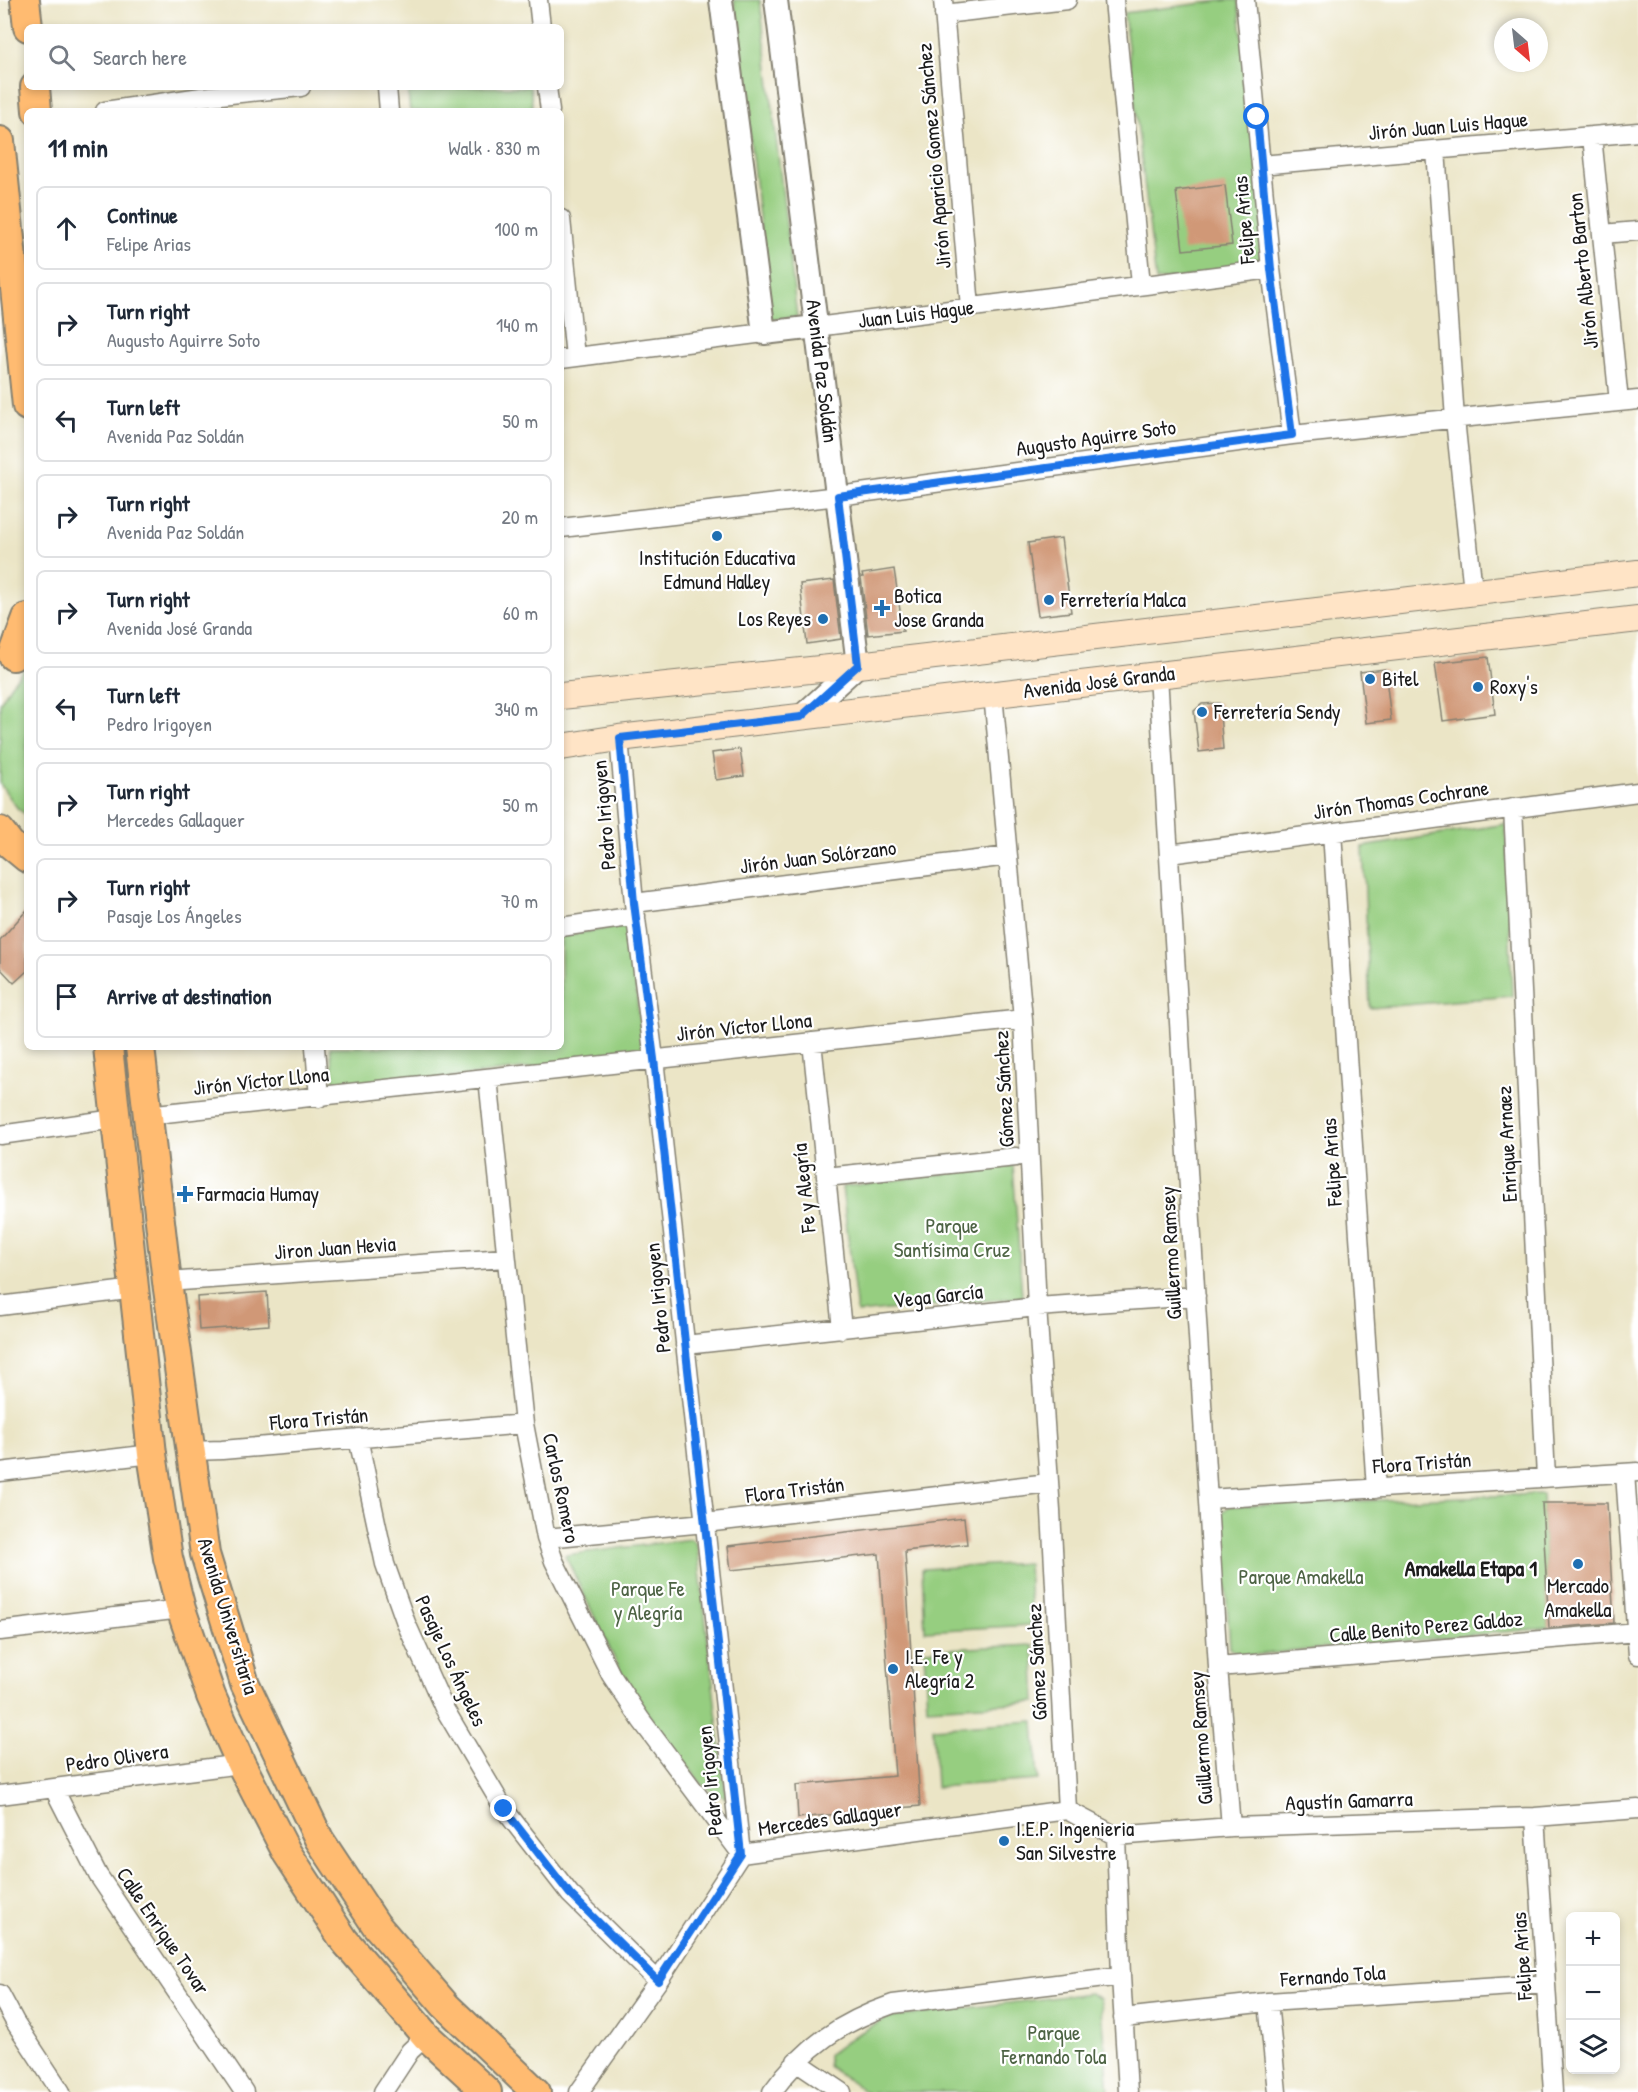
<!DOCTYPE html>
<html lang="en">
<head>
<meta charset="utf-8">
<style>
	:root { --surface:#fff; --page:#f2f2f3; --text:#1f2937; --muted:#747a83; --line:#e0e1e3 }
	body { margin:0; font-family:"Patrick Hand",sans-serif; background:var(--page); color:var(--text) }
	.controls { position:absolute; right:18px; bottom:18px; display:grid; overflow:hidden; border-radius:9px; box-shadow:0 3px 9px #0003 }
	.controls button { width:54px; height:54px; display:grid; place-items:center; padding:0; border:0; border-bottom:2px solid var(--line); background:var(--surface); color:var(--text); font:30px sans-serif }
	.compass { position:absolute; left:1494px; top:18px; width:54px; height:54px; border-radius:50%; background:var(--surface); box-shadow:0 3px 9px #0003; rotate:152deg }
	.stop { position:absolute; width:18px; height:18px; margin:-14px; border:4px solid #1a73e8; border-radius:50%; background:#fff }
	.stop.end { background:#1a73e8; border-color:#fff; box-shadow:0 2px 6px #0008 }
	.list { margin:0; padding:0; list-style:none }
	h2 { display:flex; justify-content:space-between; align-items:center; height:78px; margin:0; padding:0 24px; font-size:26px }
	h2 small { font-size:20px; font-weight:400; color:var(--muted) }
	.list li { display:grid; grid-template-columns:39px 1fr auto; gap:18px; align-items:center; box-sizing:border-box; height:84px; margin:0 12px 12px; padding:0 12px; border:2px solid var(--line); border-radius:9px }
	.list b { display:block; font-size:22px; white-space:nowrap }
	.list p { margin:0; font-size:20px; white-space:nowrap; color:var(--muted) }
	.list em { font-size:20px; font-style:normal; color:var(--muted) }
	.icon { flex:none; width:33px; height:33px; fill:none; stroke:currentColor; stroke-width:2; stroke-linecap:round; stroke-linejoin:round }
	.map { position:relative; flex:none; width:1638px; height:2092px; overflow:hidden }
	.search { position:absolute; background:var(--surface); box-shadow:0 3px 9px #0003; left:24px; top:24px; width:540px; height:66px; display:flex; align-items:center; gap:15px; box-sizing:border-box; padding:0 21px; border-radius:9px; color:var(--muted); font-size:22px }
	.panel { position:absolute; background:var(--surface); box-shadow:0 3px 9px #0003; left:24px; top:108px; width:540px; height:942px; border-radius:9px }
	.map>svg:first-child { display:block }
	.green { fill:#96ce80; stroke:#59754e; stroke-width:1.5 }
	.building { fill:#d09877 }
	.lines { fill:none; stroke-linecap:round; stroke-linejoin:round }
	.minor-casing { stroke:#848071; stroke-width:21 }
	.tertiary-casing { stroke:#848071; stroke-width:26 }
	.secondary-casing { stroke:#848071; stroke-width:28 }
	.primary-casing { stroke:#848071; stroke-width:32 }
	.minor { stroke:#fff; stroke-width:18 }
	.tertiary { stroke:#fff; stroke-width:22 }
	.secondary { stroke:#ffe4c6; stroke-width:26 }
	.primary { stroke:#ffbb71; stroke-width:28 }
	.route { stroke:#1a73e8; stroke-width:8 }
	.poi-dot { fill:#1f6fb2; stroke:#fff; stroke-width:2 }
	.labels { text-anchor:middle; stroke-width:4.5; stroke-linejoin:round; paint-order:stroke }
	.street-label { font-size:21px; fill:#1c1c1c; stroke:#fff }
	.poi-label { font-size:21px; fill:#1c1c1c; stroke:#fff; text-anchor:start }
	.park-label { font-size:21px; fill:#4d6344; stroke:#fff }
	.neighbourhood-label { font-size:22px; font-weight:bold; fill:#1c1c1c; stroke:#fff }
</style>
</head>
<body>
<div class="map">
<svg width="1638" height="2092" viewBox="0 0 1638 2092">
	<rect width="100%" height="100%" fill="#fff"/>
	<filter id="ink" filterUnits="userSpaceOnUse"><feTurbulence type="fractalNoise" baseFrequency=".0167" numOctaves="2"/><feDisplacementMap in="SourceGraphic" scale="12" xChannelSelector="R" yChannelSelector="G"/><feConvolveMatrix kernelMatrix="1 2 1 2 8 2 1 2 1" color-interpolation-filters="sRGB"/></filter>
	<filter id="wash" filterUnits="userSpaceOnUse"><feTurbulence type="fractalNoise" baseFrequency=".008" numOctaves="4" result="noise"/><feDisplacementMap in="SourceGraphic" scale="24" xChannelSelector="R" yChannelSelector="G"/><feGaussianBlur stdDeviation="1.35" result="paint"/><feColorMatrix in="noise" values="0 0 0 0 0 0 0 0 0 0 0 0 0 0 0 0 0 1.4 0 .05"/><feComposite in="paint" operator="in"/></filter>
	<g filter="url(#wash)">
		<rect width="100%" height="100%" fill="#ebe5c6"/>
		<path class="green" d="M734,0h26l37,317 -26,3z
			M1228,0h10l31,266 -113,15 -32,-268z
			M467,87h63l3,24h-123l-2,-18z
			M27,665v150l-9,-6 -18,-25v-81l10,-17z
			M1506,824l6,172 -142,12 -7,-161z
			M629,925l14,129 -308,38 -5,-45h231v-111z
			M1013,1165l9,132 -165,16 -15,-126z
			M1542,1494l7,134 -307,28 -12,-8 -9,-135 9,-7z
			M691,1539l6,6 29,253 -22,-11 -73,-94 -66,-138z
			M1028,1563l3,62 -106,6 -3,-62z
			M1033,1645l3,57 -109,6 -3,-58z
			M1034,1721l4,59 -102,7 -3,-59z
			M1090,1993l10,6 2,10 7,83h-243l-38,-26v-11l23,-17 36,-20z"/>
		<g id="blocks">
			<path class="building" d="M1225,185l7,60 -49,5 -7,-59z
				M1061,538l10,74 -33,4 -10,-73z
				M894,569l9,62 -35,4 -7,-58h2l-1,-3z
				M834,580l7,59 -34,5 -7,-60z
				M1488,657l7,57 -52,7 -8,-58z
				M1385,669l6,51 -25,3 -6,-51z
				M1219,703l4,46 -24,3 -5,-41 8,-7z
				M740,749l4,27 -28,4 -4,-27z
				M27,910v61l-13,12 -14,-15v-28z
				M267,1292l2,33 -70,5 -2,-33z
				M1542,1503h65l7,120 -65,5z
				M964,1518l3,26 -62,7 15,255 -122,12 -2,-33 99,-9 -16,-222 -148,16 -3,-24z"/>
		</g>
	</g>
	<g filter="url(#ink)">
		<use href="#blocks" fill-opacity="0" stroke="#848071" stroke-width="1.5"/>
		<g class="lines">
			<g class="minor-casing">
				<path id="minor" d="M538,0l3,27
					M943,0l27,307
					M1114,0l27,285
					M1245,0l26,269 21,166
					M944,14l123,-14
					M387,87l2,24
					M547,87l3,24
					M105,111l96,-14 100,-10
					M1592,136l27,266
					M1436,150l19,269 18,172
					M1261,165l377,-33
					M561,219l14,138
					M1602,234l36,-3
					M816,327l455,-58
					M561,359l203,-26
					M561,528l277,-32 454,-61 346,-35
					M1158,675l60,992 13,160
					M993,694l30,325 14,288 14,204 16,299
					M619,738l15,165 20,156 87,795
					M1513,808l33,670
					M1332,832l44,657
					M1169,854l469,-62
					M634,903l374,-47
					M561,927l75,-11
					M812,1042l30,287
					M315,1047l4,51
					M488,1078l36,346 22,114 8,23 57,114 30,45 99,132
					M147,1115l876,-96
					M0,1135l115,-16
					M826,1177l190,-20
					M167,1282l338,-24
					M0,1306l135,-17
					M685,1345l352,-38 159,-11
					M358,1438l27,126 21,59 38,85 60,101 66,85 88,87
					M190,1451l32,-1 302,-26
					M0,1472l152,-18
					M1625,1473l13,182
					M1208,1499l430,-27
					M546,1538l159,-15 344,-40
					M0,1631l181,-22
					M1218,1667l419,-35
					M54,1789l44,86 146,217
					M0,1795l241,-31
					M1067,1810l49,26 115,-9 304,-10 103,-8
					M1535,1817l18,275
					M1116,1836l5,140 7,116
					M0,1994l15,28 46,70
					M1268,2002l9,90
					M1123,2018l145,-16 278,-18
					M796,2061l46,31
					M383,2092l27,-41 16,-15
					M579,2092l79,-111 83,-127 326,-44
					M772,2092c32,-45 69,-70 121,-88l228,-28"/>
			</g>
			<g class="tertiary-casing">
				<path id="tertiary" d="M721,0l43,333 52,-6
					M776,0l82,665 -57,52"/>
			</g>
			<g class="secondary-casing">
				<path id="secondary" d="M561,696l297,-31 780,-92
					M561,747l58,-9 1019,-119"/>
			</g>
			<g class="primary-casing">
				<path id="primary" d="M25,0l3,27
					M35,87l2,24
					M0,141l27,265
					M13,656l14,-38
					M0,831l10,13 17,14
					M108,1047l44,407 16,104 13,51 30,87 30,68 46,89 57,87 82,96 61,56
					M140,1047l27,235 38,272 40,130 74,155 57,86 69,80 91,87"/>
			</g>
			<use href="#minor" class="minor"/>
			<use href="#tertiary" class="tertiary"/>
			<use href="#secondary" class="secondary"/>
			<use href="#primary" class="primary"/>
		</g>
	</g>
	<g class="lines" filter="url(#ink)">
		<path class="route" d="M504,1809l66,85 88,87 83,-127 -87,-795 -20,-156 -14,-165 181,-21 57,-52 -20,-169 454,-61 -21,-166 -14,-152"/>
	</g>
	<g class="poi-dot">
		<circle cx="717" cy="536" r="6"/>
		<circle cx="1049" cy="600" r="6"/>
		<path d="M879 599h6v6h6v6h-6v6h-6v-6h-6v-6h6z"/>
		<circle cx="823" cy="619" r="6"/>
		<circle cx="1370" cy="679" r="6"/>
		<circle cx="1478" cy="687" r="6"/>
		<circle cx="1202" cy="712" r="6"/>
		<path d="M182 1185h6v6h6v6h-6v6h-6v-6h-6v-6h6z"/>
		<circle cx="1578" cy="1564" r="6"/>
		<circle cx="893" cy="1669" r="6"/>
		<circle cx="1004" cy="1841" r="6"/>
	</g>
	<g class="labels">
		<g class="street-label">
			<text transform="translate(1448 126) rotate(-5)" y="7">Jirón Juan Luis Hague</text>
			<text transform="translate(934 156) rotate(-95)" y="7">Jirón Aparicio Gomez Sánchez</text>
			<text transform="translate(1244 220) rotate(-95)" y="7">Felipe Arias</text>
			<text transform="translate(1583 271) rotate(-96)" y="7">Jirón Alberto Barton</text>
			<text transform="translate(916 314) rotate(-7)" y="7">Juan Luis Hague</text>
			<text transform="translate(822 371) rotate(83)" y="7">Avenida Paz Soldán</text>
			<text transform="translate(1096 438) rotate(-8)" y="7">Augusto Aguirre Soto</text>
			<text transform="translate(1099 682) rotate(-7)" y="7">Avenida José Granda</text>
			<text transform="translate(1401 800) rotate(-8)" y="7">Jirón Thomas Cochrane</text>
			<text transform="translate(604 815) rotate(-95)" y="7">Pedro Irigoyen</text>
			<text transform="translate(818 857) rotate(-7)" y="7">Jirón Juan Solórzano</text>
			<text transform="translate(744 1027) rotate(-6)" y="7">Jirón Víctor Llona</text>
			<text transform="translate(261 1081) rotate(-6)" y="7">Jirón Víctor Llona</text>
			<text transform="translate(1004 1089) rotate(-93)" y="7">Gómez Sánchez</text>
			<text transform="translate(1507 1144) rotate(-93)" y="7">Enrique Arnaez</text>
			<text transform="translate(1332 1162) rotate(-94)" y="7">Felipe Arias</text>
			<text transform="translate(804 1188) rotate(-96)" y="7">Fe y Alegría</text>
			<text transform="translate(335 1248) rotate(-4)" y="7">Jiron Juan Hevia</text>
			<text transform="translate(1171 1253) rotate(-93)" y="7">Guillermo Ramsey</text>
			<text transform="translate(938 1296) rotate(-6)" y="7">Vega García</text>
			<text transform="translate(658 1298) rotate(-96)" y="7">Pedro Irigoyen</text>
			<text transform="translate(319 1419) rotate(-5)" y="7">Flora Tristán</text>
			<text transform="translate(1422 1463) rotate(-4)" y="7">Flora Tristán</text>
			<text transform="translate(561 1488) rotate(78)" y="7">Carlos Romero</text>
			<text transform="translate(795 1490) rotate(-7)" y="7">Flora Tristán</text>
			<text transform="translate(228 1616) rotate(73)" y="7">Avenida Universitaria</text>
			<text transform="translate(1426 1627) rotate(-5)" y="7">Calle Benito Perez Galdoz</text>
			<text transform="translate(451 1661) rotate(65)" y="7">Pasaje Los Ángeles</text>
			<text transform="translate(1037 1662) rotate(-93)" y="7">Gómez Sánchez</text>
			<text transform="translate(1201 1738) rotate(-94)" y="7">Guillermo Ramsey</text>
			<text transform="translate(117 1758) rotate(-8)" y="7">Pedro Olivera</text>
			<text transform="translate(710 1781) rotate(-96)" y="7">Pedro Irigoyen</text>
			<text transform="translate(1349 1801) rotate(-2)" y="7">Agustín Gamarra</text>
			<text transform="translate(830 1819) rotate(-8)" y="7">Mercedes Gallaguer</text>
			<text transform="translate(163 1931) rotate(56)" y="7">Calle Enrique Tovar</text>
			<text transform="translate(1522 1956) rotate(-94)" y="7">Felipe Arias</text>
			<text transform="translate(1333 1976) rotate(-4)" y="7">Fernando Tola</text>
		</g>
		<g class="poi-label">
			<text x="717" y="565" text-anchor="middle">Institución Educativa<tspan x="717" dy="24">Edmund Halley</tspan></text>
			<text x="894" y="603">Botica<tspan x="894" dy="24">Jose Granda</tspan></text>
			<text x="1061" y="607">Ferretería Malca</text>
			<text x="811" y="626" text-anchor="end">Los Reyes</text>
			<text x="1382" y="686">Bitel</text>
			<text x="1490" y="694">Roxy's</text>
			<text x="1214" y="719">Ferretería Sendy</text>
			<text x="197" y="1201">Farmacia Humay</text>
			<text x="1578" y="1593" text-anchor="middle">Mercado<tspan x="1578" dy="24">Amakella</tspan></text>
			<text x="905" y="1664">I.E. Fe y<tspan x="905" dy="24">Alegría 2</tspan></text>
			<text x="1016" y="1836">I.E.P. Ingenieria<tspan x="1016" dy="24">San Silvestre</tspan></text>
		</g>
		<g class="park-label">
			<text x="952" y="1233">Parque<tspan x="952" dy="24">Santísima Cruz</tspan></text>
			<text x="1301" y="1584">Parque Amakella</text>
			<text x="648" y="1596">Parque Fe<tspan x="648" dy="24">y Alegría</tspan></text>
			<text x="1054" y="2040">Parque<tspan x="1054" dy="24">Fernando Tola</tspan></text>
		</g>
		<g class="neighbourhood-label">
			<text x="1471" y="1576">Amakella Etapa 1</text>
		</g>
	</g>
</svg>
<div class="controls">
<button>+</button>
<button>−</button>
<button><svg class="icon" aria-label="layers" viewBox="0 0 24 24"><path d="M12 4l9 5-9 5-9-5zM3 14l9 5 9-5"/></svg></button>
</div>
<svg class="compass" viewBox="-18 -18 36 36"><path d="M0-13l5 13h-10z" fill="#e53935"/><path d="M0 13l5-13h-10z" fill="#747a83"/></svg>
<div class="stop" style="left:1257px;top:117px"></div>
<div class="stop end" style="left:504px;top:1809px"></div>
<div class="search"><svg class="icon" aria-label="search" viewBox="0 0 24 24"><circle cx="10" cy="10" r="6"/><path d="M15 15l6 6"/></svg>Search here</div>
<section class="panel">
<h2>11 min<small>Walk · 830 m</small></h2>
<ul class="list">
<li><svg class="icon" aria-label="ahead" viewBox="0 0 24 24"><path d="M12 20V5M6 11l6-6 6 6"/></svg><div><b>Continue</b><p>Felipe Arias</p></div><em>100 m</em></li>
<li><svg class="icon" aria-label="right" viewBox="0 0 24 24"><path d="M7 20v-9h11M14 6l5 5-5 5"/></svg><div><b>Turn right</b><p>Augusto Aguirre Soto</p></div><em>140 m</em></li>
<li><svg class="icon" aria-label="left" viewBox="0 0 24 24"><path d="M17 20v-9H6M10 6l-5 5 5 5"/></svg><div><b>Turn left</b><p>Avenida Paz Soldán</p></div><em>50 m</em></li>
<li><svg class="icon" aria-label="right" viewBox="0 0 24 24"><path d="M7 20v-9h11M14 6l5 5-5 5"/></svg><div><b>Turn right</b><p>Avenida Paz Soldán</p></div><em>20 m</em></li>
<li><svg class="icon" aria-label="right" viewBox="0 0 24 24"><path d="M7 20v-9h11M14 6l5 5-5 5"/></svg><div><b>Turn right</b><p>Avenida José Granda</p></div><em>60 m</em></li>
<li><svg class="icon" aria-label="left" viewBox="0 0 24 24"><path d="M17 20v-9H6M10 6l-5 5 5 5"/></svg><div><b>Turn left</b><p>Pedro Irigoyen</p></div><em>340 m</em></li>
<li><svg class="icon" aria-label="right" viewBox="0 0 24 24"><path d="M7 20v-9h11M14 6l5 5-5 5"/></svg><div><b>Turn right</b><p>Mercedes Gallaguer</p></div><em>50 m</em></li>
<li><svg class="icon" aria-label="right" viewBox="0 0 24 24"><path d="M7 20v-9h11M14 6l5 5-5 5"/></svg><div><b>Turn right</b><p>Pasaje Los Ángeles</p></div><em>70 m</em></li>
<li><svg class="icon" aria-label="arrive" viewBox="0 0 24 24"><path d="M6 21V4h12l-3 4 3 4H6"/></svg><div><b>Arrive at destination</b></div></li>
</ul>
</section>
</div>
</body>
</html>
